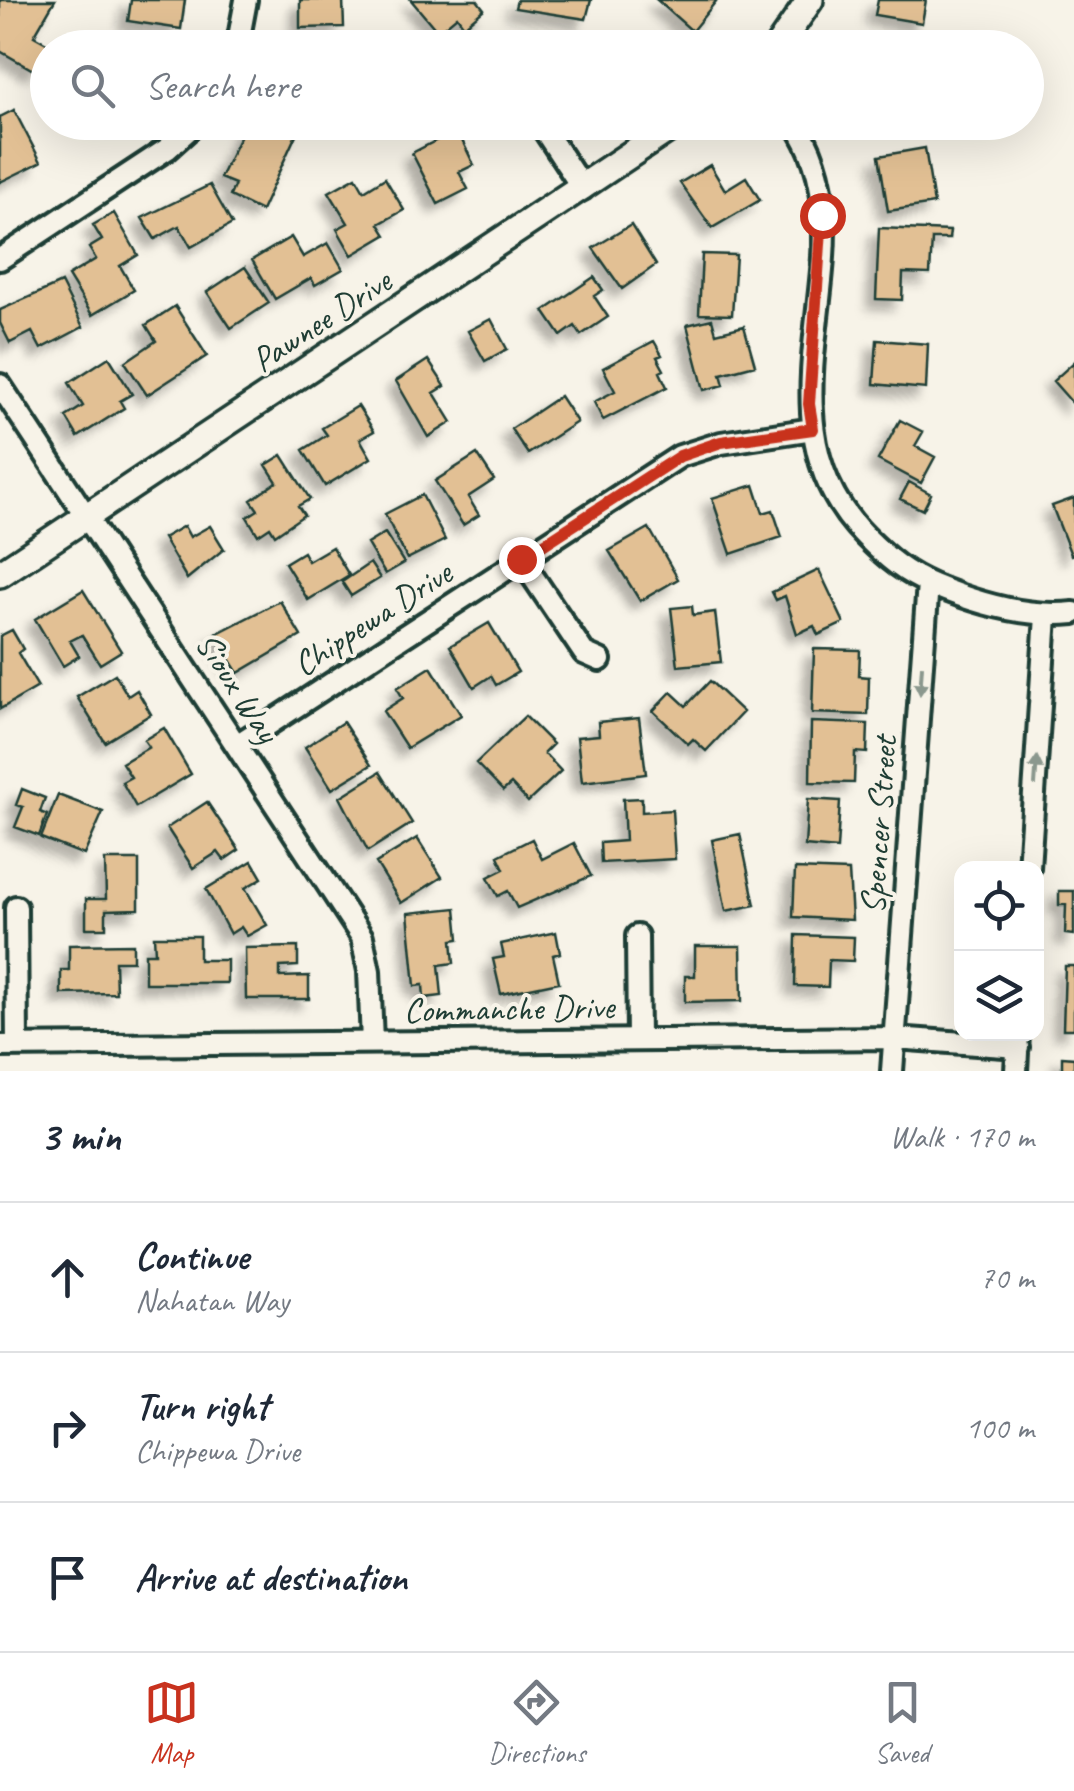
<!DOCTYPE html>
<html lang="en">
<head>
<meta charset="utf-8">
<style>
	:root { --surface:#fff; --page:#f2f2f3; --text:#1f2937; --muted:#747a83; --line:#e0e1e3; --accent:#c8321e }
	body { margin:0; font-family:Caveat,sans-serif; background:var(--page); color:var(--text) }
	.controls { position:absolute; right:30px; bottom:30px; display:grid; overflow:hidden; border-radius:20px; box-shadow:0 10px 40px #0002 }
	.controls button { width:90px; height:90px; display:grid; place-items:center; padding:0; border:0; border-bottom:2px solid var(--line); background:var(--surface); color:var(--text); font:50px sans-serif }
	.stop { position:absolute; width:30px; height:30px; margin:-22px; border:8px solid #c8321e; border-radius:50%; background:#fff }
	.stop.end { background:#c8321e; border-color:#fff; box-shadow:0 2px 10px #0008 }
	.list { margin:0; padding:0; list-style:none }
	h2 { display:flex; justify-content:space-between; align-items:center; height:130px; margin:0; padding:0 40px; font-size:42px }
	h2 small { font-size:32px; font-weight:400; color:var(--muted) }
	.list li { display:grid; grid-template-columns:65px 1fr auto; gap:30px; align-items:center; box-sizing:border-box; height:150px; padding:0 40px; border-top:2px solid var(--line) }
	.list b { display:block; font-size:38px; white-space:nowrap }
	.list p { margin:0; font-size:32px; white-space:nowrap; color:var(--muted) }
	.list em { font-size:32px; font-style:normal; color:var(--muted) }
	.icon { flex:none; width:55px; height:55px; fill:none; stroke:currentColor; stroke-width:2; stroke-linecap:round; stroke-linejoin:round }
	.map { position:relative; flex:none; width:1074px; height:1071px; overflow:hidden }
	.search { position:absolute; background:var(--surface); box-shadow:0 10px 40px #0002; left:30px; right:30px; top:30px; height:110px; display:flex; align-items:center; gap:25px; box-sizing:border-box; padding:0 35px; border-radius:55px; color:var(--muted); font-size:38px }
	.sheet { height:580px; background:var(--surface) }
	nav { display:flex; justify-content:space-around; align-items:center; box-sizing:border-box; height:140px; border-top:2px solid var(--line); background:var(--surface); font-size:28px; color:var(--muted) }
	nav a { display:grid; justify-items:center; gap:5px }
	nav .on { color:var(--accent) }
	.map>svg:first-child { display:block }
	.building { fill:#e2c094; stroke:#1f3d34; stroke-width:2.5; filter:url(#shadow) }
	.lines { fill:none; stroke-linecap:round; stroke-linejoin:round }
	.minor-casing { stroke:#1f3d34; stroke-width:28 }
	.tertiary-casing { stroke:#1f3d34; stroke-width:32 }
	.minor { stroke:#f7f3e8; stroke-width:20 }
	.tertiary { stroke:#f7f3e8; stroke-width:25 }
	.oneway { fill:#8b988e }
	.route { stroke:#c8321e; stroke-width:12 }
	.labels { text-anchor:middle; stroke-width:8; stroke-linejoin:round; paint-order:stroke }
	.street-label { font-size:35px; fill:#1f3d34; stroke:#f7f3e8 }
</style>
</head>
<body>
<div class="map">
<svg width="1074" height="1071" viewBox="0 0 1074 1071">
	<defs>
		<filter id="shadow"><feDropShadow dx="-9" dy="9" stdDeviation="5" flood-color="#0004"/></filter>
	</defs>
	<rect width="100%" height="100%" fill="#f7f3e8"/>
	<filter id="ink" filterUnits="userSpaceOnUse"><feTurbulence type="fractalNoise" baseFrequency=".01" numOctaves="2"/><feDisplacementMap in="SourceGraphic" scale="20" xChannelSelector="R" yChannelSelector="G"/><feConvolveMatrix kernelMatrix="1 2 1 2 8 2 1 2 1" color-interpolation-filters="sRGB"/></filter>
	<g filter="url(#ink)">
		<path class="building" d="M0,0h55l-21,36 16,9 -15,26 -35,-20z
			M131,0h54l-4,29 -53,-8z
			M300,0h43l1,27 -44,1z
			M411,0h66l7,9 -20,17 -7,-10 -19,16z
			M517,0h74l-5,19 -71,-11z
			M657,0h60l-25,31z
			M878,0h48l-4,23 -47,-8z
			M285,39l59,9h-60z
			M907,39l1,9h-50l-1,-6z
			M386,43l51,2v3h-51z
			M14,110l27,52 -41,20v-65z
			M247,122h39l13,6 -38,83 -31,-15 5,-12 -15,-6z
			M457,130l17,35 -15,7 9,17 -30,15 -26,-51z
			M925,148l9,56 -46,7 -9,-55z
			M710,165l15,25 21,-13 14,23 -48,28 -32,-45z
			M356,177l8,14 21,-13 19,32 -25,14 7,11 -34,20 -15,-26 11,-6 -19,-31z
			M210,185l22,39 -41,23 -12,-21 -24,13 -13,-21z
			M114,213l24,42 -18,11 14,24 -42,25 -24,-39 28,-17 -7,-11 13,-8 -9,-15z
			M631,225l25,40 -34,24 -29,-41z
			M879,228l71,3 -1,8h-17l-2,35 -27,-1 -1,27 -26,-1z
			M291,237l12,20 25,-14 15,26 -28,16 -4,-7 -36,21 -23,-39z
			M702,254l34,1 -4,60 -33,-1z
			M245,267l24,36 -38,25 -24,-36z
			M594,277l9,13 -9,6 14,21 -27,18 -6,-9 -14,10 -17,-25z
			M61,283l22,44 -42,22 -9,-17 -22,11 -10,-20v-13z
			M175,306l32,50 -60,39 -22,-33 31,-21 -10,-16z
			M491,319l16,30 -22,12 -17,-30z
			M712,319l4,14 28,-7 11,39 -34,9 3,11 -20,5 -17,-65z
			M877,340l51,4 -2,45 -52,-5z
			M654,341l8,14 -5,2 7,13 -4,2 7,15 -64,33 -9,-18 21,-11 -12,-23z
			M109,357l23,37 -12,7 4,7 -46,29 -12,-20 17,-11 -14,-23z
			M428,360l17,26 -11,7 18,29 -24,15 -32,-56z
			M1074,362v43l-21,-24z
			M560,396l17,26 -49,32 -17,-25z
			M358,406l16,25 -14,8 11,19 -46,28 -22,-36 24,-15 -5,-7z
			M900,420l23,12 -8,14 20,11 -14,26 -43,-23z
			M477,454l17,26 -26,17 11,18 -16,10 -28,-44z
			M282,455l28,44 -12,7 6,9 -29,20 -5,-8 -12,8 -11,-18 11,-7 -7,-10 26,-18 -11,-17z
			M909,482l22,12 -8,16 -23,-11z
			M754,485l9,28 10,-3 9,27 -51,17 -19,-56z
			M422,495l23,45 -38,19 -22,-45z
			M1074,498v56l-3,1 -19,-49z
			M184,526l6,11 20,-11 14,23 -37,30 -24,-41z
			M649,528l29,51 -38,22 -31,-50z
			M385,533l19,30 -19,11 -18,-30z
			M332,547l17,28 -41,25 -23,-37 18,-11 5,9z
			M370,563l10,15 -29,18 -9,-14z
			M819,570l25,53 -26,12 -4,-9 -17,8 -12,-38 -9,4 -4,-8z
			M83,590l38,61 -21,13 -18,-29 -12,6 9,15 -16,10 -28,-47z
			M280,601l21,35 -63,37 -24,-38z
			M692,606l1,9 22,-3 6,50 -43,4 -7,-58z
			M489,623l29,49 -22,13 -5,-9 -17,11 -24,-41z
			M12,630l11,19 -5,4 20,34 -38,22v-73z
			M814,649l46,1 -1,26 10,1 -1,38 -56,-2z
			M431,667l30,48 -54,33 -24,-37 20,-13 -6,-10z
			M115,674l13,22 9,-6 14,24 -46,28 -28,-45z
			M710,681l33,31 -37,39 -13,-12 -5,5 -35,-33 18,-19 15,14z
			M525,716l28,28 -9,9 17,18 -33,31 -17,-18 -8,7 -27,-28z
			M639,718l7,56 -64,8 -5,-45 22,-2 -1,-13z
			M343,722l28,43 -39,24 -27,-42z
			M811,722l57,2 -1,29 -12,-1 -1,31 -44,-1z
			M164,728l27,46 -55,33 -14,-25 9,-5 -9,-14 27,-16 -5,-7z
			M380,772l32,51 -44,28 -28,-54z
			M22,789l23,9 -5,14 7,3 -8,21 -24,-9 8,-20 -7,-2z
			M58,795l45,17 -19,43 -43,-17z
			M642,798v14l30,-2 3,49 -74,4 -1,-20 25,-2 -2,-42z
			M808,799l32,2 -3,48 -32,-3z
			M207,802l32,48 -15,10 -6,-8 -25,16 -26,-40z
			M740,834l15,71 -29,6 -14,-71z
			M417,838l25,39 -41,26 -25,-40z
			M532,839l10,20 32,-16 17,33 -74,32 -9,-17 -10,5 -10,-19 16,-8 -6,-13z
			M105,860h34v49l-33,1v18h-20v-29h20z
			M252,861l10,17 -17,10 22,37 -20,11 -6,-9 -11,7 -24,-45z
			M795,869l54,2 3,49 -59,-3z
			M1059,891h15v44l-9,-1 1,-29h-7z
			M456,908l3,31 -7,1 2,23 -15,2 3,31 -18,2 -1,-13 -8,1 -7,-73z
			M556,932l4,21 -7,2 6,27 -58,12 -8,-35 11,-2 -3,-13z
			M796,935l58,2 -1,24 -24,-1 -1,27 -33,-1z
			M154,936h45v24h28v23h-82v-30h10z
			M133,944v17h-18l1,32 -55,1v-24h8v-25z
			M695,946h46l1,55 -57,1v-26h10z
			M298,947v19l-18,1v10l29,-1v23h-63l-1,-51z
			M1065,966h9v63h-11z
			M1062,1057l12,1v13h-12z"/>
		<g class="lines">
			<g class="minor-casing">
				<path id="minor" d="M237,48l9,-48
					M539,122l44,67
					M794,122c85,120 -51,293 72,415 22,22 39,36 67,48 43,18 95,33 141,28
					M0,259l167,-110 30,-27
					M0,385l362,552 7,34 3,71
					M521,559l63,94 16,7
					M237,745l443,-289 41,-13 92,-14
					M1029,868l17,-252
					M16,907l1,139
					M637,936l1,103
					M0,1046l895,-8 123,9
					M892,1071l36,-488
					M1016,1071l2,-37"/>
			</g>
			<g class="tertiary-casing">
				<path id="tertiary" d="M777,48l33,-48
					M0,574l679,-452"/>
			</g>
			<use href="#minor" class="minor"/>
			<use href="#tertiary" class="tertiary"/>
		</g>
		<defs><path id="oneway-solid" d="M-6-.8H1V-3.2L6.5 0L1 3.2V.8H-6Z" transform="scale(2.5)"/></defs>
		<g class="oneway">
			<use href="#oneway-solid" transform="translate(921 680) rotate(94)"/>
			<use href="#oneway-solid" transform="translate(1036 771) rotate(-86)"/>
		</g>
	</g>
	<g class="lines" filter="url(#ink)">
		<path class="route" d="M521,559l159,-103 41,-14 92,-13 -4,-25 13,-189"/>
	</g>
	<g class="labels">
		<g class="street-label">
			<text transform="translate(321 320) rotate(-33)" y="12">Pawnee Drive</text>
			<text transform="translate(372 618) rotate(-33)" y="12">Chippewa Drive</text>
			<text transform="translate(238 687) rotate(57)" y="12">Sioux Way</text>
			<text transform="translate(878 825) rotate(-86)" y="12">Spencer Street</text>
			<text transform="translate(509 1008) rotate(-1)" y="12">Commanche Drive</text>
		</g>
	</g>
</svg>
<div class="controls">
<button><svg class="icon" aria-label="locate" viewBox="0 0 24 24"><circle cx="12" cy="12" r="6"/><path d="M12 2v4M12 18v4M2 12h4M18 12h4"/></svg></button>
<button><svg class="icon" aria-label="layers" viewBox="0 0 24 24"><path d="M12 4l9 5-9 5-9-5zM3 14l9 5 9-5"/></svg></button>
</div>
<div class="stop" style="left:822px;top:215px"></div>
<div class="stop end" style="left:521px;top:559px"></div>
<div class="search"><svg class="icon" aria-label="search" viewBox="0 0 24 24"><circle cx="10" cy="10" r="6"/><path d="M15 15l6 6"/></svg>Search here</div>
</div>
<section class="sheet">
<h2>3 min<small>Walk · 170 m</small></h2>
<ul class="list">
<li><svg class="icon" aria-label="ahead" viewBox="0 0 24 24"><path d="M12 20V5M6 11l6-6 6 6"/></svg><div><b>Continue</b><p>Nahatan Way</p></div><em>70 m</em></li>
<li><svg class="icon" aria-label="right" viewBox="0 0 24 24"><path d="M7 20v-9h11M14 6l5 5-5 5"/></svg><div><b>Turn right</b><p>Chippewa Drive</p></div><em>100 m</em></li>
<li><svg class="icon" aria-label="arrive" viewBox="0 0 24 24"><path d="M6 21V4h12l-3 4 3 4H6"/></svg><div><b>Arrive at destination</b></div></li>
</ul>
</section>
<nav>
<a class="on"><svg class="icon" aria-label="map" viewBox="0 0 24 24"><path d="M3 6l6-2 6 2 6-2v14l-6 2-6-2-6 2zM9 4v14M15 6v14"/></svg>Map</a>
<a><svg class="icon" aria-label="directions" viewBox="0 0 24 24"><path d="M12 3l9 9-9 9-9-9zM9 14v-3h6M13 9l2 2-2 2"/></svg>Directions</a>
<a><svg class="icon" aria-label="saved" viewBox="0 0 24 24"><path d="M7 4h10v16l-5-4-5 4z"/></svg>Saved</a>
</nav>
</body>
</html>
